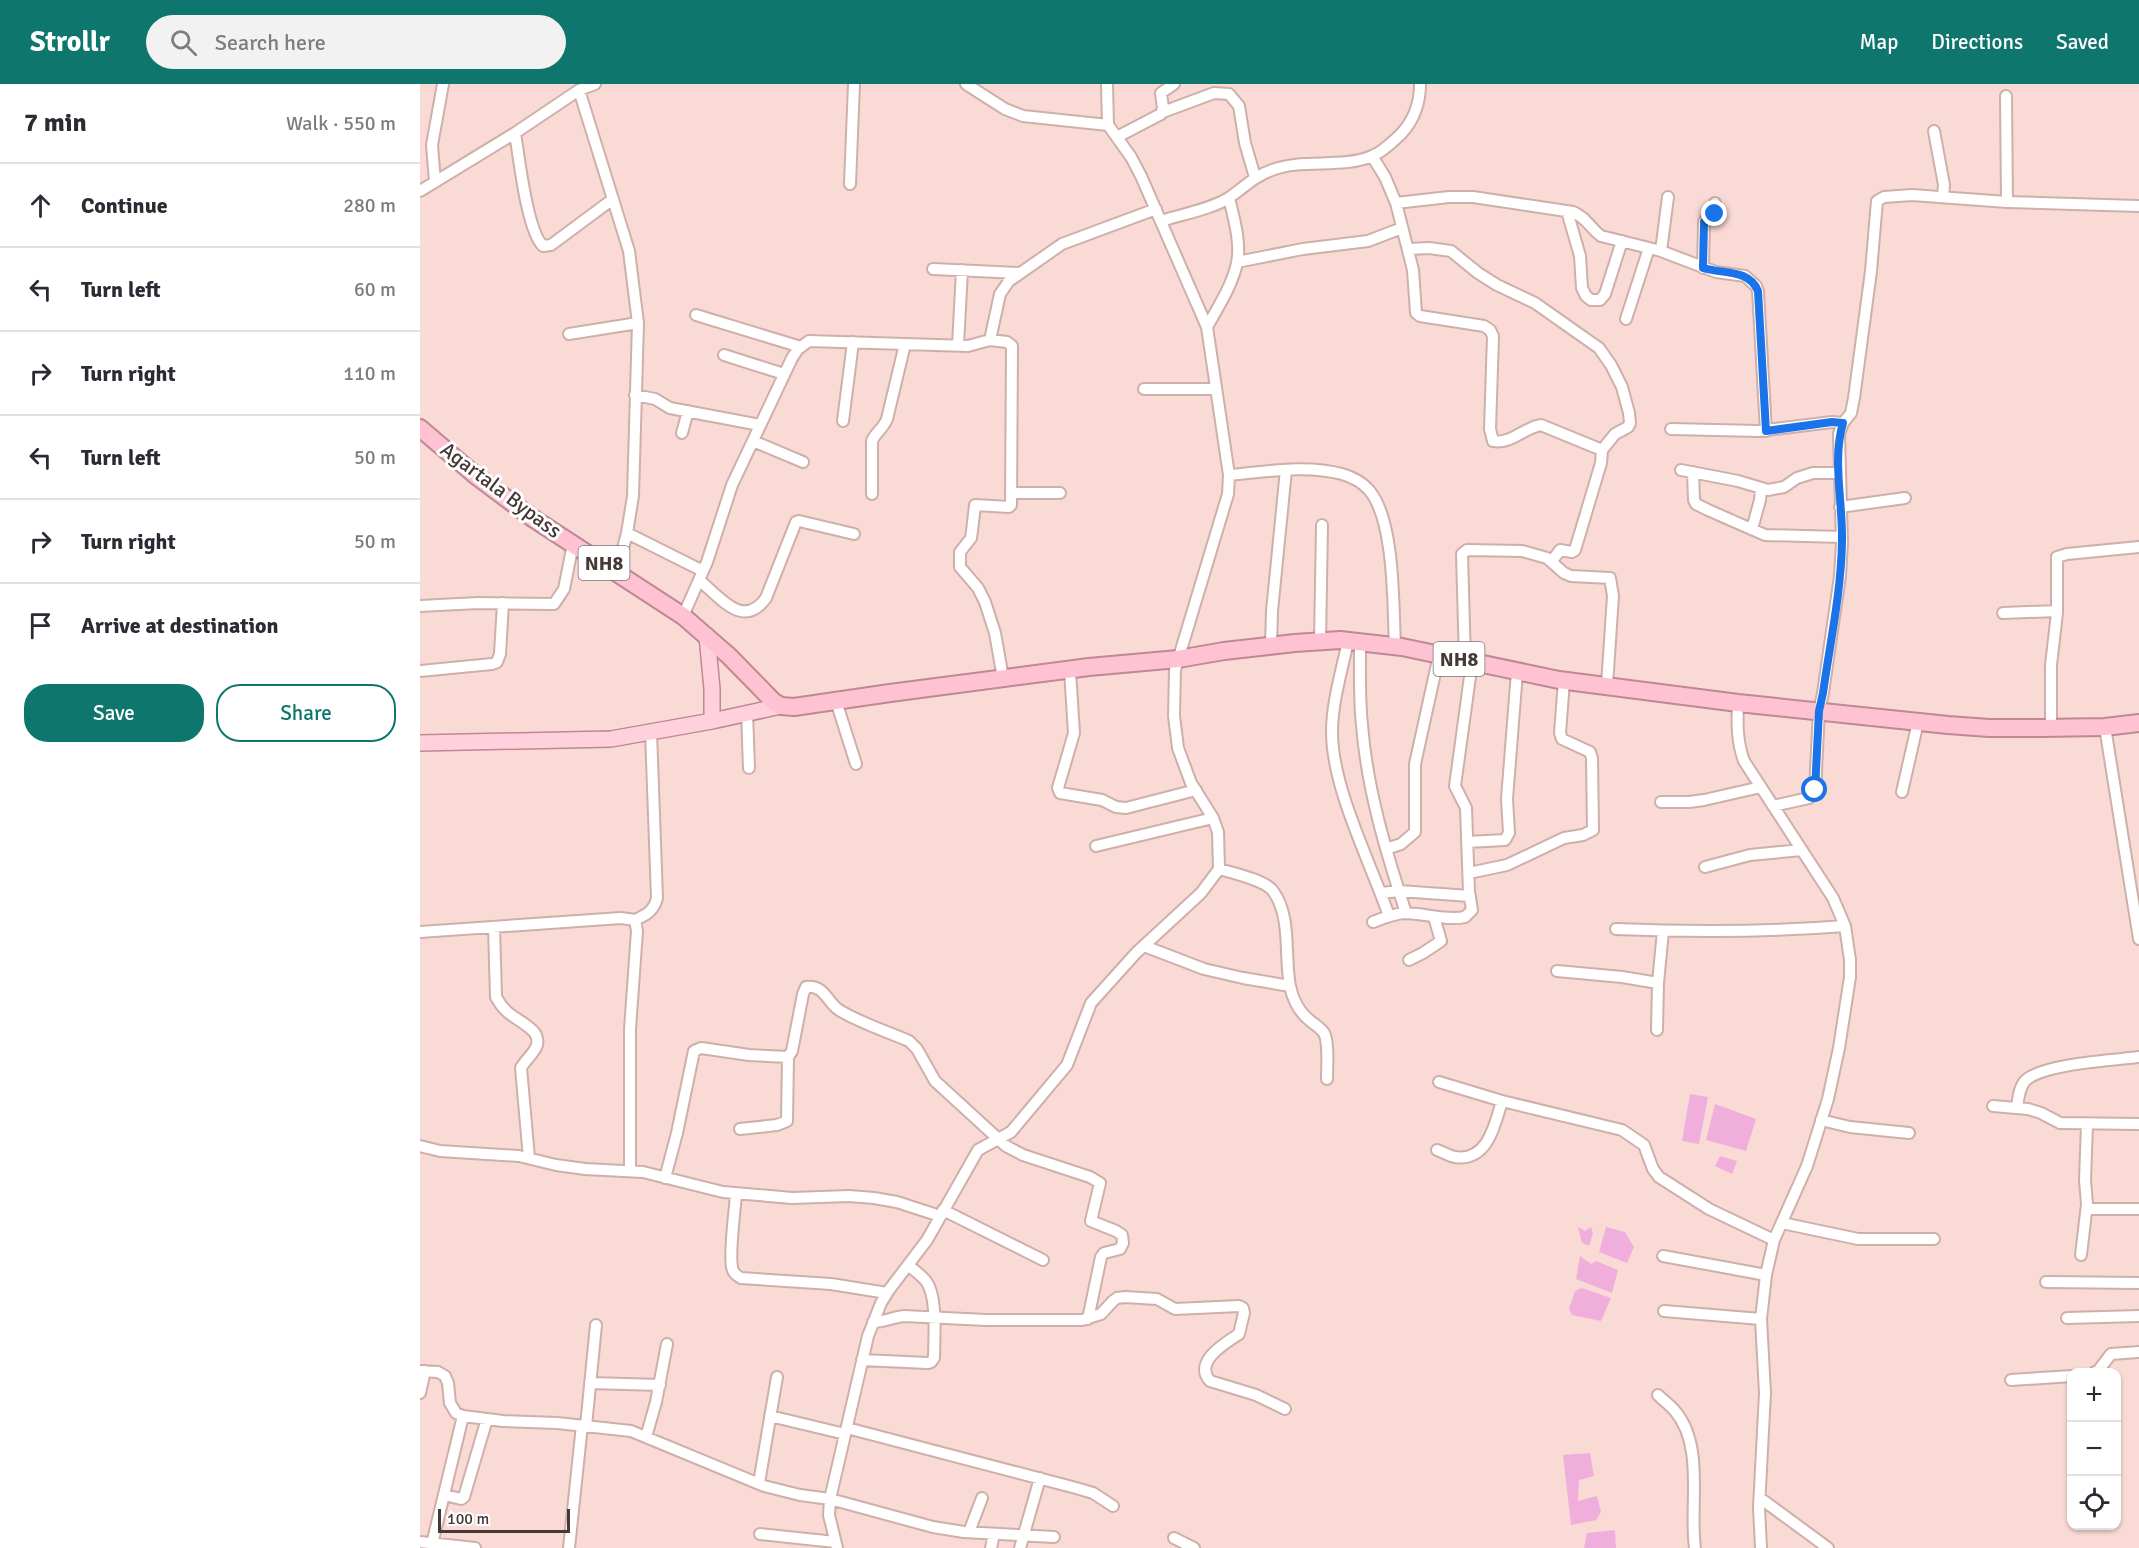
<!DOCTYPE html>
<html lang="en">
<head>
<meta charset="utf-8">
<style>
	:root { --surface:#fff; --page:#f2f2f3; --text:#2b2b33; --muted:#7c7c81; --line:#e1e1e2; --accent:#0f766e }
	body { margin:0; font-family:Signika,sans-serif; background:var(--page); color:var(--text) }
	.controls { position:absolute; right:18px; bottom:18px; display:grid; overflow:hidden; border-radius:12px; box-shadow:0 2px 4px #0004 }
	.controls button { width:54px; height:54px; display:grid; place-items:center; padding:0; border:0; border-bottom:2px solid var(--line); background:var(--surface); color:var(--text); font:30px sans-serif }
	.scale { position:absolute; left:18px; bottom:15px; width:132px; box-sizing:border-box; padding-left:6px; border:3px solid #453937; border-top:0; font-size:16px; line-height:21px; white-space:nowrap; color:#453937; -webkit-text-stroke:4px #fff; paint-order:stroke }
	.stop { position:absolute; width:18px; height:18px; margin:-14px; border:4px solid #1a73e8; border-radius:50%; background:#fff }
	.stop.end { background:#1a73e8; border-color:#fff; box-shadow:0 2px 6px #0008 }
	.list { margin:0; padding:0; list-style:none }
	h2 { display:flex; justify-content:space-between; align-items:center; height:78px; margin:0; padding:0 24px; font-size:26px }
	h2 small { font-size:20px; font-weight:400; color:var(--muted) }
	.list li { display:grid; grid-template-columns:39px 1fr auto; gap:18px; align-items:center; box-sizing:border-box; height:84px; padding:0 24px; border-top:2px solid var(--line) }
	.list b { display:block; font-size:22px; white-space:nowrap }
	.list em { font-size:20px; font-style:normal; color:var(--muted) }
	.actions { display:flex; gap:12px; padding:18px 24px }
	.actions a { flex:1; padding:14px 0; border:2px solid var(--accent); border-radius:24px; text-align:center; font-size:21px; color:var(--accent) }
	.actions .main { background:var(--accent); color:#fff }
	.icon { flex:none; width:33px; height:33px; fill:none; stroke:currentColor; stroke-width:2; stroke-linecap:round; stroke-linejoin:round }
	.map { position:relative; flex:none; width:1719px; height:1464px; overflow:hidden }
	header { display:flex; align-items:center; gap:36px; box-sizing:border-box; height:84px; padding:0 30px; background:var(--accent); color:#fff }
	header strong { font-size:28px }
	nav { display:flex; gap:33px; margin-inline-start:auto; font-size:21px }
	.search { width:420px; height:54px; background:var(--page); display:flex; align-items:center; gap:15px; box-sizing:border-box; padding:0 21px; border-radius:33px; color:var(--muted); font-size:22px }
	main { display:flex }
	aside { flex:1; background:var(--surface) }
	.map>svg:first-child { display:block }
	.water { fill:#f0aedd }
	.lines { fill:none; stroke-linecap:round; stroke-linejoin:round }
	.minor-casing { stroke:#ceafaa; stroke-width:14 }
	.primary-casing { stroke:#be8894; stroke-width:18 }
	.trunk-casing { stroke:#be8894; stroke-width:20 }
	.minor { stroke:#fff; stroke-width:10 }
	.primary { stroke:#ffd1dd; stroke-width:15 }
	.trunk { stroke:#ffc2d2; stroke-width:16 }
	.route { stroke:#1a73e8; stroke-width:8 }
	.labels { text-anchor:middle; stroke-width:6; stroke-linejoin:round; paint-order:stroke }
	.shield { fill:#fff; stroke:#7d7473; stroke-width:1.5 }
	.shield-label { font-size:20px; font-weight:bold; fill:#453937 }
	.street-label { font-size:21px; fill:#453937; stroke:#fff }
</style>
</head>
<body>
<header>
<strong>Strollr</strong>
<div class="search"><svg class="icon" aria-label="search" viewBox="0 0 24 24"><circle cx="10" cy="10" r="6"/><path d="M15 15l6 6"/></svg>Search here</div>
<nav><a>Map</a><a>Directions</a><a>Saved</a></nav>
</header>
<main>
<aside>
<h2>7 min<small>Walk · 550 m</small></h2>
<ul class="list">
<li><svg class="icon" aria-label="ahead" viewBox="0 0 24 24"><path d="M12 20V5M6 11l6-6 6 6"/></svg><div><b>Continue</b></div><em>280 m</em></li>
<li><svg class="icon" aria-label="left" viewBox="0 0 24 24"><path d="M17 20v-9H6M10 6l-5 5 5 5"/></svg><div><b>Turn left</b></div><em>60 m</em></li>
<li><svg class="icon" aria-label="right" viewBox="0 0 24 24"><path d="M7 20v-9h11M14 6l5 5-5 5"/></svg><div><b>Turn right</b></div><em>110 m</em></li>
<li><svg class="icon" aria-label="left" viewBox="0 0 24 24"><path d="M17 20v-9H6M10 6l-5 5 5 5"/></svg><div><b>Turn left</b></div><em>50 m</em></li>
<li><svg class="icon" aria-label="right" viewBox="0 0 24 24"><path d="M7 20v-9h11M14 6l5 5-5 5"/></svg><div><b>Turn right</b></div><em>50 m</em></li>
<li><svg class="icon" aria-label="arrive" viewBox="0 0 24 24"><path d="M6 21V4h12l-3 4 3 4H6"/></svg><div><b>Arrive at destination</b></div></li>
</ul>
<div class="actions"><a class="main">Save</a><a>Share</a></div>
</aside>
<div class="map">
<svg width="1719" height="1464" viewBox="0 0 1719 1464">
	<rect width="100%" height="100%" fill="#fadad5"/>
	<path class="water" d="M1270,1010l18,3 -9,47 -17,-3z
		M1295,1020l41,15 -10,32 -40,-11z
		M1300,1072l17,5 -5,13 -17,-8z
		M1158,1143l7,4 6,-4 2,6 -4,13 -7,-3z
		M1186,1143l19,5 9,15 -7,16 -28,-11z
		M1160,1172l11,8 5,-3 22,9 -6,23 -36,-14z
		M1162,1204l29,10 -10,23 -29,-6 -3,-6 6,-18z
		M1170,1369l4,23 -15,4 -1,21 19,-5 4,16 -5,8 -25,5 -8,-70z
		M1195,1446l1,18h-32l3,-15z"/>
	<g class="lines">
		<g class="minor-casing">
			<path id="minor" d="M546,0l39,25 18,7 85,9
				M159,6l50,161 9,72 -5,173 -6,37 -10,38
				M1586,12l1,106
				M743,28l51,-19 15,1 10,12 6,37 10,34
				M1514,47l10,54 -1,12
				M95,49c4,24 12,98 28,113l8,-1 62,-46
				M697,53l44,-23 2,-6 -2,-15 13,-9
				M952,72l13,21 11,26 17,67 3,43 4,3 64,10 6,4 3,6 -3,93 3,12c17,4 32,-14 48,-16l61,25 -1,13 -26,87 -3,2 -12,-2 -8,11
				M15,98l-3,-37 11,-61
				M430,100l4,-100
				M0,107l95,-58 64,-43 16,-6
				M976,119l53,-6h24l100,15c13,5 17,16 28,24l60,15 55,21 29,4 11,10 2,5 8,140
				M1147,127l13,45 2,32 4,8 5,4h9l5,-6 17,-53
				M741,137c19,-6 54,-13 69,-24 16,-11 23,-20 42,-27 32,-12 70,-1 100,-14 11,-4 20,-14 29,-22 13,-14 19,-31 19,-50
				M989,165l20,-1 22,3 27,22 19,12 38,18 64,45 12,17 11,22 7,26 1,10 -2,4 -13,7 -13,16
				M1241,167l7,-54
				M817,178l66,-13 65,-8 34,-13
				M1283,184l1,-46 3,-4 8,-4v-11
				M513,185l87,4
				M276,231l105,32
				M1206,235l23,-71
				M787,243c11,-20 25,-41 30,-64 4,-21 -3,-44 -8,-65
				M149,250l69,-11
				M570,256l17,2 5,4 -1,159 -2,2 -34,-2 -3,26 -1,7 -11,14v15l18,21 7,14 10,31 8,45
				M538,261l4,-75
				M304,271l60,19
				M724,305h72
				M215,311l20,4 15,9 90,17
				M423,337l10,-79
				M1251,345l88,2 73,-9 11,1
				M262,349l6,-22
				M333,357l50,21
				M1261,386l57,11 30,9 16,-3 13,-9 16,-5h26
				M1273,388l1,28 2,4 12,6 57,25 77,2
				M809,391c37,-3 76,-11 113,-1 10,3 20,8 27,16 26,30 24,116 26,156
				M592,409h48
				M452,410v-53c3,-8 11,-12 15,-22l18,-75
				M1420,423l65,-9
				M1332,445l8,-29 1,-12
				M207,449l76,38
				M279,496c21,17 44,50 67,18l30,-76 3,-1 55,13
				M0,522l58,-3 76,1 10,-15 9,-45
				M1583,529l54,-2
				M263,532l24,-54 25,-77 60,-127 6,-9 11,-8 159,5 22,-6 10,-46 9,-13 53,-37 94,-35
				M900,557l2,-116
				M928,557c-6,29 -16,61 -16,91 0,56 38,129 57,184
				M940,558c0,27 -1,55 2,83 5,64 24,127 44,188
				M851,562l1,-35 14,-141
				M1045,577l-3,-107 5,-4 55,1 25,7 17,15 7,3 39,2 3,18 -6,89
				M0,587l72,-7 5,-2 3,-8 3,-51
				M650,587l4,62 -16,55 2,5 42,7 14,7 10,1 70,-18
				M416,617l20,63
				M1318,619c-1,21 -1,39 6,58l89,137 12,28 5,34v17l-11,71 -11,51 -21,67 -33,74 -8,35 -5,44 4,74 -6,114 2,41
				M327,628l2,56
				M1685,643l34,212
				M1631,644v-63l6,-52v-56l10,-3 72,-7
				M1482,708l16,-70
				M1241,718h28l15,-2 57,-13
				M1353,722l36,-8 5,-3 1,-5 4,-79 4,-18 17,-117 2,-33 -3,-109 4,-11 8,-10 3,-15 17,-127 6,-70 7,-4 28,-2 95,7 131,4
				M1047,758l38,-2 4,-7 -2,-34 10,-127
				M676,762l117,-28
				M966,765l15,-5 14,-12v-68l24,-109
				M1285,783l45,-12 52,-5
				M799,785c14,4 46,11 54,22 19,26 11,65 17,95 2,11 8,24 17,32 5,5 13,9 17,15 5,9 3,35 3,46
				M1049,789l38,-8 57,-27 19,-3 10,-5 -1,-72 -2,-6 -28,-13 -2,-6 4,-52
				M961,809l18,-2 71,5
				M215,836c11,-5 19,-9 22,-22l-6,-166
				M953,838c10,-4 20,-8 31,-9 21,0 41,8 61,4l7,-7 -3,-18 -3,-84 -11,-22 17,-124
				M74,843l2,70c11,21 25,21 38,35 3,3 4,9 3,13 -3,9 -12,15 -16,23l8,90
				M1196,845c76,3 153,3 229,-3
				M0,848l201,-14 14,2 2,11 -7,98v142
				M724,862l60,23 39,9 47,8
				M989,876l14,-7 18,-12 -7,-24
				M1137,887l65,6 36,6
				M1237,946l1,-47 5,-52
				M1019,998l63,19 120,29 22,15 9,24 6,8 50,32 65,31
				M1573,1022l35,3 13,4 19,10 79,1
				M1597,1024c1,-9 2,-20 8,-27 16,-17 89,-21 114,-24
				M1401,1036l29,7 59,6
				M320,1045l37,-4 10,-4 1,-64
				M0,1062l20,5 79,5 37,9 29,4 58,3 80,20 69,6 57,-2 25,2 23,4 43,14
				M1017,1066c6,2 12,6 18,7 33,5 40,-33 47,-56
				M245,1094l12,-45 17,-82 7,-3 48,7 39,2 4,-6 11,-57 3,-7c19,-2 20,14 33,23 21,13 47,21 70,31l8,8 18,32 71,65 17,9 67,22 10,6 -9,38 25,10 6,4 1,8 -3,6 -16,4 -3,4 -13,62
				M316,1109c-1,19 -7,57 -4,74 1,6 4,8 9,11l90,6 56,9
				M1667,1125h52
				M523,1126l100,50
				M1362,1139l76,16h76
				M1661,1171l6,-51 -2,-24 2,-56
				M1243,1172l103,19
				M1626,1198l93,1
				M1244,1227l97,8
				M1647,1234l72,-2
				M453,1238c11,0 20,-5 31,-6l82,4h96l19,-6 12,-13 4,-3 8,-1 32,2 18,10 64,-3 4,2 1,5 -5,21c-14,9 -46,28 -29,47l46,14 29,14
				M442,1276l66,3 3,-1 3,-4c0,-19 4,-61 -8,-77 -5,-6 -12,-11 -18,-16
				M0,1287l18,1 7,4 3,7 2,20 6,10 7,3 40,5 54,2 74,8 133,55 36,9 30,4 103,28 31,5 90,5
				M1675,1288l3,-1 13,-17 28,-2
				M1591,1296l61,-4
				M170,1299l70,2
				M0,1309l5,-22
				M1238,1311c5,5 12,10 17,16 30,35 14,96 20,137
				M350,1332l75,18
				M166,1342l10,-101
				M427,1344l229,60 17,5 20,13
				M226,1353l10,-35 11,-58
				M339,1399l18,-106
				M25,1411l16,4 3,-2 23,-78
				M1340,1414l68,50
				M549,1448l13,-34
				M340,1450l75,8
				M754,1454l20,10
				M0,1458l55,6
				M12,1460l31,-128
				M149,1464l13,-123
				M417,1464l-8,-33 1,-16 38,-163 13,-33 8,-13 38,-50 51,-90 33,-18 56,-67 24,-62 45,-50 65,-60 18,-24 -1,-37 -5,-14 -22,-35 -13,-35 -4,-32 1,-46 53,-176 1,-19 -22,-148 -66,-151 -10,-19 -23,-32 -1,-41
				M571,1464l3,-14
				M600,1464l20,-70"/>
		</g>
		<g class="primary-casing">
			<path id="primary" d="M287,552l5,53v32
				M0,659l191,-4 101,-18 69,-15"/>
		</g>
		<g class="trunk-casing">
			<path id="trunk" d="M0,344l55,47 56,42 152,99 46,40 45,46 7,4 13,1 96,-14 199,-26 89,-8 46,-8 71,-8 45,-3 62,7 157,33 179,23 210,22 41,3h51l65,-1 34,-4"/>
		</g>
		<use href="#minor" class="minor"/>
		<use href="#primary" class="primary"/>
		<use href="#trunk" class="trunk"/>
	</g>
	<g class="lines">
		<path class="route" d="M1295,130l-8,4 -3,4 -1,46c20,6 46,1 55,23l8,140 66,-9 11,1c-11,37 0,80 -1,119 -1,51 -12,101 -19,151l-4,18 -4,79"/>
	</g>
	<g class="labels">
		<g class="shield">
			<rect x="158.5" y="462" width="51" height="34" rx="4.5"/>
			<rect x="1013.5" y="558" width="51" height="34" rx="4.5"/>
		</g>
		<g class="shield-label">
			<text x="184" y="486">NH8</text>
			<text x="1039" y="582">NH8</text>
		</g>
		<g class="street-label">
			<text transform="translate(81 406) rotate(37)" y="7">Agartala Bypass</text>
		</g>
	</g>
</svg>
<div class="controls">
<button>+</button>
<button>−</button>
<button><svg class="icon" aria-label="locate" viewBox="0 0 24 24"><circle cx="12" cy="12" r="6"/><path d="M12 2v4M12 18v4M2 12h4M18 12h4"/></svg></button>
</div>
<div class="scale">100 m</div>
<div class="stop" style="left:1395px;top:706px"></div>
<div class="stop end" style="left:1295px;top:130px"></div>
</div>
</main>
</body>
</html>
